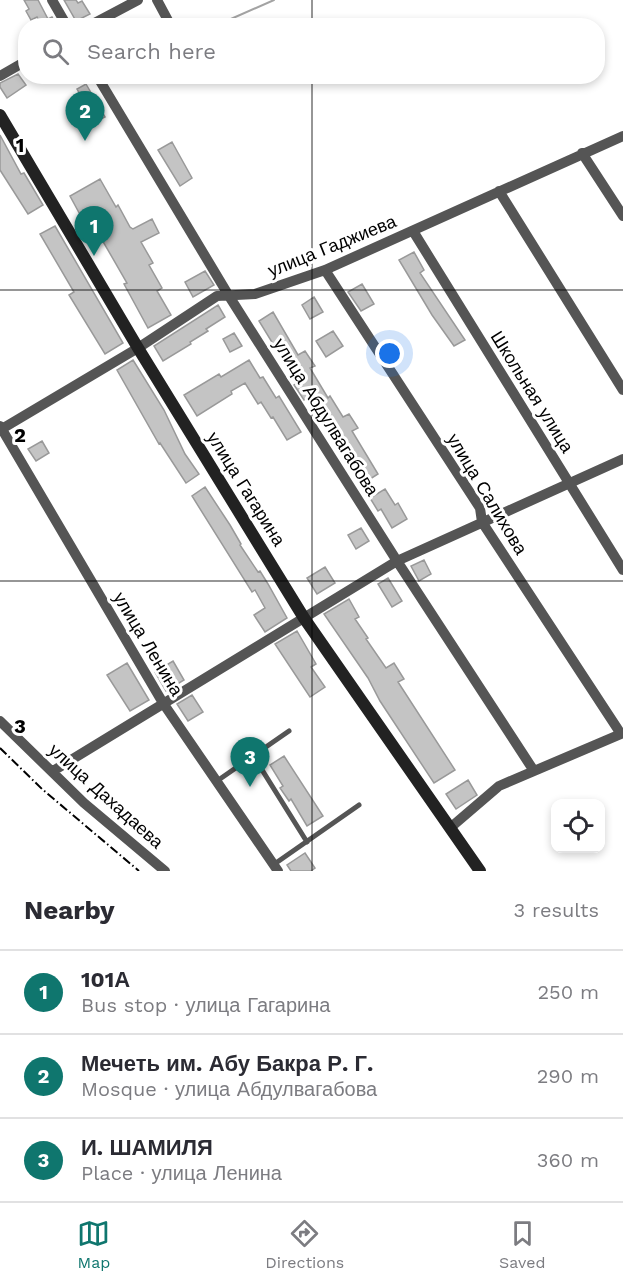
<!DOCTYPE html>
<html lang="en">
<head>
<meta charset="utf-8">
<style>
	:root { --surface:#fff; --page:#f2f2f3; --text:#2b2b33; --muted:#7c7c81; --line:#e1e1e2; --accent:#0f766e }
	body { margin:0; font-family:"Work Sans",sans-serif; background:var(--page); color:var(--text) }
	.controls { position:absolute; right:18px; bottom:18px; display:grid; overflow:hidden; border-radius:12px; box-shadow:0 3px 9px #0003 }
	.controls button { width:54px; height:54px; display:grid; place-items:center; padding:0; border:0; border-bottom:2px solid var(--line); background:var(--surface); color:var(--text); font:30px sans-serif }
	.you { position:absolute; left:390px; top:354px; width:21px; height:21px; margin:-15px; border:4px solid #fff; border-radius:50%; background:#1a73e8; box-shadow:0 0 0 9px #1a73e833 }
	.badge { display:grid; place-items:center; width:39px; height:39px; border-radius:50%; background:var(--accent); color:#fff; font-size:20px; font-weight:700 }
	.pin { position:absolute; translate:-50% -50px; filter:drop-shadow(0 2px 3px #0008) }
	.pin::after { content:''; position:absolute; top:32px; width:21px; height:18px; background:inherit; clip-path:polygon(0 0,100% 0,50% 100%) }
	.list { margin:0; padding:0; list-style:none }
	h2 { display:flex; justify-content:space-between; align-items:center; height:78px; margin:0; padding:0 24px; font-size:26px }
	h2 small { font-size:20px; font-weight:400; color:var(--muted) }
	.list li { display:grid; grid-template-columns:39px 1fr auto; gap:18px; align-items:center; box-sizing:border-box; height:84px; padding:0 24px; border-top:2px solid var(--line) }
	.list b { display:block; font-size:22px; white-space:nowrap }
	.list p { margin:0; font-size:20px; white-space:nowrap; color:var(--muted) }
	.list em { font-size:20px; font-style:normal; color:var(--muted) }
	.icon { flex:none; width:33px; height:33px; fill:none; stroke:currentColor; stroke-width:2; stroke-linecap:round; stroke-linejoin:round }
	.map { position:relative; flex:none; width:623px; height:871px; overflow:hidden }
	.search { position:absolute; background:var(--surface); box-shadow:0 3px 9px #0003; left:18px; right:18px; top:18px; height:66px; display:flex; align-items:center; gap:15px; box-sizing:border-box; padding:0 21px; border-radius:24px; color:var(--muted); font-size:22px }
	.sheet { height:330px; background:var(--surface) }
	nav { display:flex; justify-content:space-around; align-items:center; box-sizing:border-box; height:84px; border-top:2px solid var(--line); background:var(--surface); font-size:16px; color:var(--muted) }
	nav a { display:grid; justify-items:center; gap:3px }
	nav .on { color:var(--accent) }
	.map>svg:first-child { display:block }
	.lines { fill:none; stroke-linecap:round; stroke-linejoin:round }
	.stream { stroke:#a3a3a3; stroke-width:2 }
	.building { fill:#c4c4c4; stroke:#999; stroke-width:1.5 }
	.lane { stroke:#555; stroke-width:5 }
	.street { stroke:#555; stroke-width:10 }
	.secondary { stroke:#222; stroke-width:12 }
	.rail { stroke:#000; stroke-width:2; stroke-dasharray:9 3 1.5 3; stroke-linecap:butt }
	.grid { fill:none; stroke:#000; stroke-width:1.5; stroke-opacity:0.55 }
	.labels { text-anchor:middle; stroke-width:6; stroke-linejoin:round; paint-order:stroke }
	.street-label { font-size:18px; fill:#000; stroke:#fff }
	.grid-label { font-size:20px; text-anchor:middle; font-weight:bold; fill:#000; stroke:#fff; stroke-width:6; stroke-linejoin:round; paint-order:stroke }
</style>
</head>
<body>
<div class="map">
<svg width="623" height="871" viewBox="0 0 623 871">
	<rect width="100%" height="100%" fill="#fff"/>
	<g class="lines">
		<path class="stream" d="M215,26l59,-26"/>
	</g>
	<path class="building" d="M24,0h14l10,19 4,-2 5,9h-21l4,-3 -3,-6 -6,3 -5,-9 3,-2z
		M64,0h12l2,3 4,-2 8,13 -14,7z
		M18,74l8,11 -19,13 -7,-11v-4z
		M86,84l19,33 -10,5 -8,-15 -7,7 -6,-3 1,-5 10,-3 -8,-14z
		M0,135l21,39 3,-1 19,32 -15,9 -28,-44z
		M172,142l20,36 -12,8 -22,-36z
		M100,179l16,28 2,-2 12,22 3,2 19,-10 7,14 -18,9 12,21 -4,2 13,23 -5,3 14,24 -23,13 -24,-44 3,-1 -26,-45 -4,2 -12,-22 -2,2 -13,-24z
		M55,226l68,117 -18,11 -36,-59 5,-3 -34,-58z
		M414,252l10,18 -4,3 45,67 -11,6 -22,-31 -33,-55z
		M205,271l9,14 -21,12 -8,-15z
		M362,284l12,20 -13,7 -13,-19z
		M314,297l9,15 -13,7 -8,-14z
		M218,305l7,12 -19,12 2,2 -18,11 1,2 -28,17 -9,-15z
		M273,312l25,43 7,-4 10,15 -5,2 18,30 2,-2 13,21 6,-3 9,14 -6,3 26,43 -14,9 -9,-14 3,-2 -13,-21 2,-2 -16,-25 -9,5 -15,-26 -3,2 -10,-15 3,-2 -38,-62z
		M333,331l10,15 -17,11 -10,-16z
		M234,333l8,13 -12,6 -7,-13z
		M133,360l31,50 21,44 14,20 -13,9 -26,-40 -1,1 -42,-74z
		M249,360l11,18 3,-1 13,21 3,-2 22,36 -14,8 -14,-23 -2,1 -10,-16 -3,2 -13,-21 -14,8 1,3 -35,22 -13,-21 35,-21 2,3z
		M42,441l7,12 -13,8 -8,-12z
		M205,487l25,38 11,19 -1,1 18,27 2,-1 8,13 19,34 -22,14 -11,-17 11,-7 -10,-18 -3,2 -60,-96z
		M385,489l10,16 3,-2 9,16 -15,9 -11,-19 -3,2 -8,-13z
		M361,528l8,13 -13,8 -8,-14z
		M424,560l7,14 -12,7 -8,-15z
		M325,567l10,16 -18,11 -10,-16z
		M388,578l14,23 -10,6 -14,-23z
		M349,599l10,18 -4,2 13,19 -2,1 20,29 8,-5 10,16 -6,3 57,88 -21,13 -54,-82 -12,-23 -44,-64z
		M297,631l19,33 -5,3 14,20 -15,10 -35,-53z
		M173,661l11,19 -18,11 -11,-19z
		M127,663l22,37 -19,11 -23,-36z
		M192,695l11,17 -15,9 -11,-17z
		M284,756l39,60 -16,10 -16,-27 -2,2 -9,-13 3,-2 -13,-21z
		M468,780l9,15 -21,14 -10,-15z
		M305,853l10,15 -4,3h-20l-4,-6z"/>
	<g class="lines">
		<path class="lane" d="M254,757l53,85
			M217,781l72,-50
			M273,865l86,-60"/>
		<path class="street" d="M52,0l15,26
			M157,0l14,26
			M89,26l49,-26
			M0,76l26,-15
			M97,76l132,220 168,265 137,210
			M582,153l41,63
			M499,191l124,199
			M413,231l210,339
			M325,270l155,238 2,14 139,212
			M0,426l163,277 115,168
			M0,430l138,-82 79,-52 38,-2 70,-24 298,-134
			M0,721l84,82 81,68
			M53,771l344,-210 226,-102
			M450,828l49,-42 124,-53"/>
		<path class="secondary" d="M0,115l138,233 166,270 176,253"/>
		<path class="rail" d="M0,748l42,41 97,82"/>
	</g>
	<path class="grid" d="M312,0v26M312,76v795M0,290h623M0,581h623"/>
	<g class="labels">
		<g class="street-label">
			<text transform="translate(332 246) rotate(-22)" y="6">улица Гаджиева</text>
			<text transform="translate(532 392) rotate(58)" y="6">Школьная улица</text>
			<text transform="translate(326 417) rotate(58)" y="6">улица Абдулвагабова</text>
			<text transform="translate(246 489) rotate(58)" y="6">улица Гагарина</text>
			<text transform="translate(487 494) rotate(59)" y="6">улица Салихова</text>
			<text transform="translate(148 644) rotate(59)" y="6">улица Ленина</text>
			<text transform="translate(106 796) rotate(42)" y="6">улица Дахадаева</text>
		</g>
	</g>
	<g class="grid-label">
		<text x="20" y="152">1</text>
		<text x="20" y="442">2</text>
		<text x="20" y="733">3</text>
	</g>
</svg>
<div class="controls">
<button><svg class="icon" aria-label="locate" viewBox="0 0 24 24"><circle cx="12" cy="12" r="6"/><path d="M12 2v4M12 18v4M2 12h4M18 12h4"/></svg></button>
</div>
<div class="you"></div>
<div class="pin badge" style="left:94px;top:256px">1</div>
<div class="pin badge" style="left:85px;top:141px">2</div>
<div class="pin badge" style="left:250px;top:787px">3</div>
<div class="search"><svg class="icon" aria-label="search" viewBox="0 0 24 24"><circle cx="10" cy="10" r="6"/><path d="M15 15l6 6"/></svg>Search here</div>
</div>
<section class="sheet">
<h2>Nearby<small>3 results</small></h2>
<ul class="list">
<li><span class="badge">1</span><div><b>101А</b><p>Bus stop · улица Гагарина</p></div><em>250 m</em></li>
<li><span class="badge">2</span><div><b>Мечеть им. Абу Бакра Р. Г.</b><p>Mosque · улица Абдулвагабова</p></div><em>290 m</em></li>
<li><span class="badge">3</span><div><b>И. ШАМИЛЯ</b><p>Place · улица Ленина</p></div><em>360 m</em></li>
</ul>
</section>
<nav>
<a class="on"><svg class="icon" aria-label="map" viewBox="0 0 24 24"><path d="M3 6l6-2 6 2 6-2v14l-6 2-6-2-6 2zM9 4v14M15 6v14"/></svg>Map</a>
<a><svg class="icon" aria-label="directions" viewBox="0 0 24 24"><path d="M12 3l9 9-9 9-9-9zM9 14v-3h6M13 9l2 2-2 2"/></svg>Directions</a>
<a><svg class="icon" aria-label="saved" viewBox="0 0 24 24"><path d="M7 4h10v16l-5-4-5 4z"/></svg>Saved</a>
</nav>
</body>
</html>
